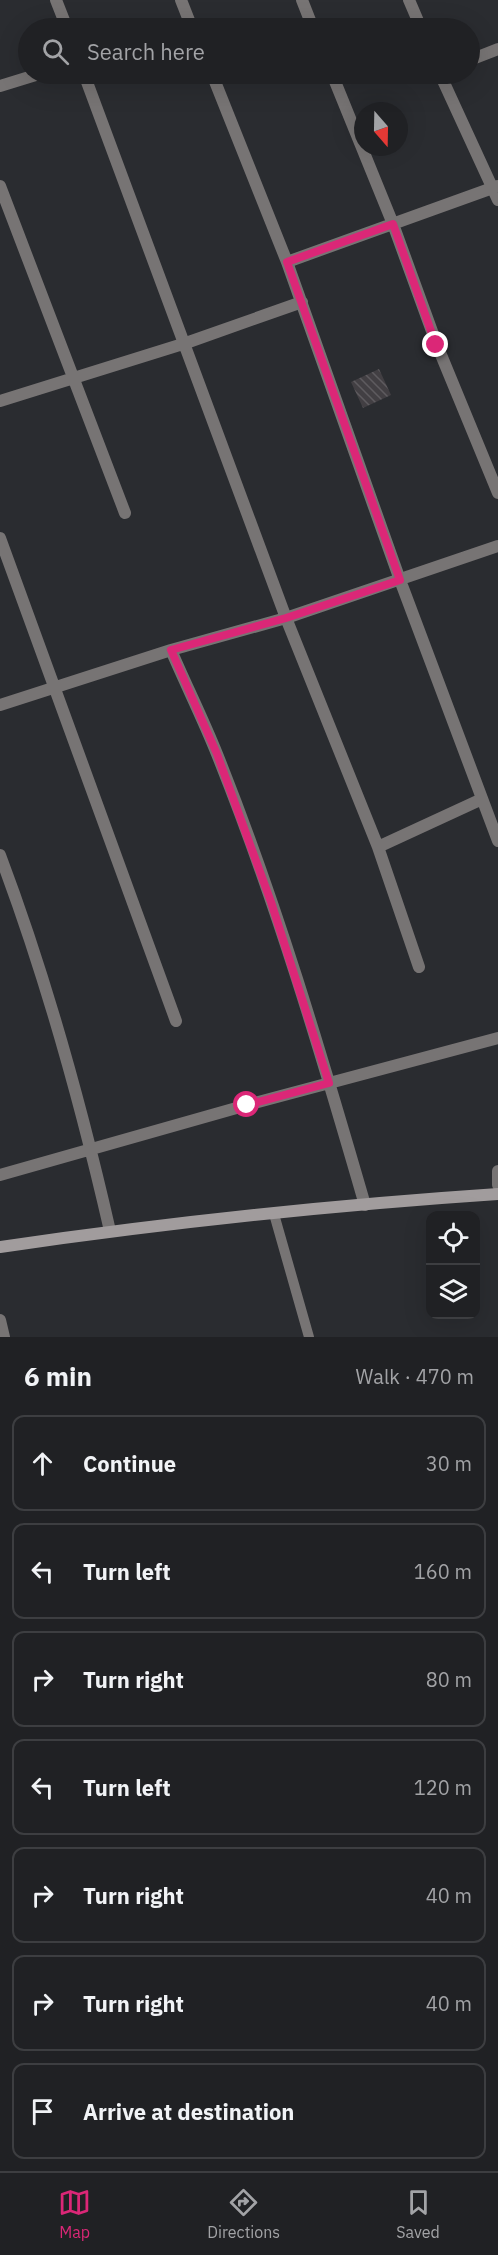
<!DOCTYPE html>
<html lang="en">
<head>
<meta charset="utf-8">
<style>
	:root { --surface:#202124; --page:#2d2e31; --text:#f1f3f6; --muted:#a2a3a6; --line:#3d3e41; --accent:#db2777 }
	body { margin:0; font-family:"IBM Plex Sans",sans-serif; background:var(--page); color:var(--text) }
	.controls { position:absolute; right:18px; bottom:18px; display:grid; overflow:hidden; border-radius:12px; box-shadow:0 6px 24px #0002 }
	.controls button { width:54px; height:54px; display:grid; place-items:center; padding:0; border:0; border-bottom:2px solid var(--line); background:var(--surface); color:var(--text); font:30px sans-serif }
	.compass { position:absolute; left:354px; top:102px; width:54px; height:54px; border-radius:50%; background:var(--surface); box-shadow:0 6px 24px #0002; rotate:160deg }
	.stop { position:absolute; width:18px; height:18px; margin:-14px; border:4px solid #db2777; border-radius:50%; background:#fff }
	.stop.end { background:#db2777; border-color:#fff; box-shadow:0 2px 6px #0008 }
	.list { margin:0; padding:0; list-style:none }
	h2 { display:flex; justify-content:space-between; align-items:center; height:78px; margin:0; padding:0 24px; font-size:26px }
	h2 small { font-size:20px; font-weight:400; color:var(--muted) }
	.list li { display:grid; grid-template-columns:39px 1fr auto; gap:18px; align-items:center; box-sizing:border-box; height:96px; margin:0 12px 12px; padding:0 12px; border:2px solid var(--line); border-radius:12px }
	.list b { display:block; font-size:22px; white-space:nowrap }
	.list em { font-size:20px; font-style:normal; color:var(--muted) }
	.icon { flex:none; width:33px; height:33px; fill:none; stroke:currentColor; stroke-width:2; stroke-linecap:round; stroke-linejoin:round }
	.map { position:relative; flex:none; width:498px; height:1337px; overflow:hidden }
	.search { position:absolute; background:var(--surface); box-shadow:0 6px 24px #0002; left:18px; right:18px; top:18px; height:66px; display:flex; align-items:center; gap:15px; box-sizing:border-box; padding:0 21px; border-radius:33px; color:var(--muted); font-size:22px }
	.sheet { height:834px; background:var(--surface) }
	nav { display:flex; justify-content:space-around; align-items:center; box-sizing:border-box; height:84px; border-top:2px solid var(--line); background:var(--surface); font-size:16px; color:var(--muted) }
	nav a { display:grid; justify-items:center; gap:3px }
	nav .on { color:var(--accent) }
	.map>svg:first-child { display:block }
	.building { fill:url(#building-back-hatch) }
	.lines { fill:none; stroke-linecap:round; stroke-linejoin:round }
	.service { stroke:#777474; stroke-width:10 }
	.minor { stroke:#777474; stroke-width:12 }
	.secondary { stroke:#a19c9d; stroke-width:12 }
	.route { stroke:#db2777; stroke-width:8 }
</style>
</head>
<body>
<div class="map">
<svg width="498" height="1337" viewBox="0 0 498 1337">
	<defs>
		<pattern id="building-back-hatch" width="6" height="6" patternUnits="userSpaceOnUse" patternTransform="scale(1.5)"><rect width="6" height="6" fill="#423f43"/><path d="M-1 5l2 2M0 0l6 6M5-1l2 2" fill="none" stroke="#5e5b5f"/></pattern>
	</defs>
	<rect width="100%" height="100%" fill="#2a2c30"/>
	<path class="building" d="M379,369l12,26 -28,13 -12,-26z"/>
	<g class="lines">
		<path class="service" d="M274,1214l35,123"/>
		<path class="minor" d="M56,0l11,28
			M181,0l11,28
			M302,0l11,28
			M409,0l12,28
			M176,28l14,-4
			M470,60l28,-11
			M84,74l202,544 92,229 41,120
			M212,74l75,188 113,318 98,261
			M332,74l61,150 44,121 61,148
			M440,74l58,126
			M0,86l39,-12
			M0,186l125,327
			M287,262l211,-76
			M0,401l186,-58 116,-41
			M0,538l176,483
			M171,650c15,35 32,69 46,104 59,147 104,299 148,451
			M0,705l171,-55 115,-32 212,-72
			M378,847l104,-48
			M0,855c46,122 81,249 110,376
			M498,1171v14
			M0,1175l247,-70 251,-67
			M0,1320l4,17"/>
		<path class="secondary" d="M0,1247c165,-24 332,-42 498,-53"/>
	</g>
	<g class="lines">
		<path class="route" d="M247,1105l82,-22 -58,-181 -54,-148 -46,-104 115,-32 114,-38 -113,-318 106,-38 43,121"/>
	</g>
</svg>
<div class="controls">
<button><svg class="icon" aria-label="locate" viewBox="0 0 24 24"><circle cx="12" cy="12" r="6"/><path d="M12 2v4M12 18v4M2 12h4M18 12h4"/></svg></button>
<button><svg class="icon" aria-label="layers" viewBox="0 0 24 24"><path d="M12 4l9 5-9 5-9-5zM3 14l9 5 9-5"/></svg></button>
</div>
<svg class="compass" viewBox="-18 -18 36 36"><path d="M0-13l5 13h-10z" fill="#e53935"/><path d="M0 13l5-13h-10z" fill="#a2a3a6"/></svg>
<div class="stop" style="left:247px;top:1105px"></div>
<div class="stop end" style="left:436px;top:345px"></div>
<div class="search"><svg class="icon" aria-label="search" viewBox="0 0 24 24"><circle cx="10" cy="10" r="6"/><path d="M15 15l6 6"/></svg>Search here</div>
</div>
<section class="sheet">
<h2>6 min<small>Walk · 470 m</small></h2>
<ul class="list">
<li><svg class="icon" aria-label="ahead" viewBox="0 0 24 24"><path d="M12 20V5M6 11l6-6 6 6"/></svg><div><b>Continue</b></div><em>30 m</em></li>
<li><svg class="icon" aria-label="left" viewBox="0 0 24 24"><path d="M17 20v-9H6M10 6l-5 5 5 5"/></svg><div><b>Turn left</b></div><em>160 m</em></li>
<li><svg class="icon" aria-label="right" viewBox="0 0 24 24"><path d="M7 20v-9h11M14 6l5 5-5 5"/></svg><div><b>Turn right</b></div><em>80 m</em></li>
<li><svg class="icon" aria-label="left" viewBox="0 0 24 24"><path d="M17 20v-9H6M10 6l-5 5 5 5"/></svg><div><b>Turn left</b></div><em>120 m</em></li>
<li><svg class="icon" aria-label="right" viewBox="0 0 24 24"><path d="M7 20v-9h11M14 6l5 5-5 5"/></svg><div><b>Turn right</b></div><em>40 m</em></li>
<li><svg class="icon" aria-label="right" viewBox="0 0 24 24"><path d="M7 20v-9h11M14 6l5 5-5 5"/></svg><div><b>Turn right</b></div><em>40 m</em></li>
<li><svg class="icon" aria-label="arrive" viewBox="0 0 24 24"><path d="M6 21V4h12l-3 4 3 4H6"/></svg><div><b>Arrive at destination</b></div></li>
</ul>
</section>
<nav>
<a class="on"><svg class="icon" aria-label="map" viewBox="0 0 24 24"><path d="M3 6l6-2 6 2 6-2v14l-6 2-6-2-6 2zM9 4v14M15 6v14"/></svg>Map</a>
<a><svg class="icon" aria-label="directions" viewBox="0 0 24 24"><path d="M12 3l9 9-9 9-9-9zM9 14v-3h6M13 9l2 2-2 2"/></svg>Directions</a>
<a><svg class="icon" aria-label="saved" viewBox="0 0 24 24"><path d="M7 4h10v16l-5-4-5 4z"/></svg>Saved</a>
</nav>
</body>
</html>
